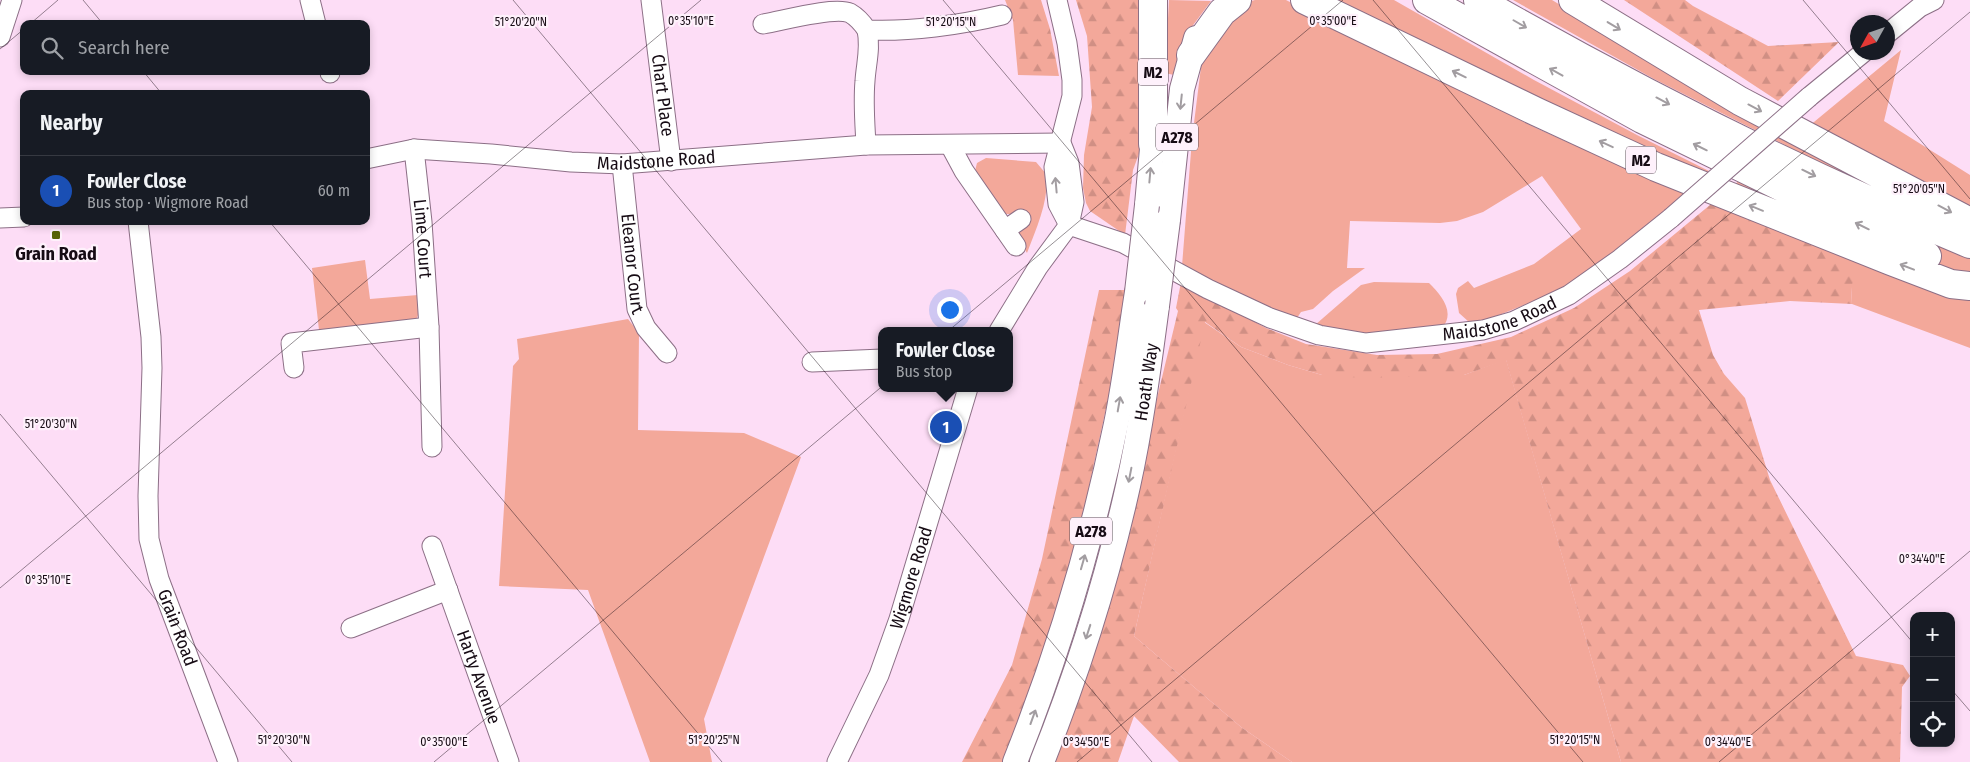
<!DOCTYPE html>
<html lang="en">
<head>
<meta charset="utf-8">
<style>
	:root { --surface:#171b24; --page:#20242c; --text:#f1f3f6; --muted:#9ea1a6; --line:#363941; --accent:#2563eb }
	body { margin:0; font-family:"Fira Sans Condensed",sans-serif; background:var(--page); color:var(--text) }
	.controls { position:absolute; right:15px; bottom:15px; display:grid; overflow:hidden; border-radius:10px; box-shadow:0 2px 8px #0003 }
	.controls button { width:45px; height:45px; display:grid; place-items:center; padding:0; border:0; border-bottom:1px solid var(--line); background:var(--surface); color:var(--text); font:25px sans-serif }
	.compass { position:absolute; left:1850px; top:15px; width:45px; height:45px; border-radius:50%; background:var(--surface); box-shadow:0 2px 8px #0003; rotate:230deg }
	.you { position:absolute; left:949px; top:309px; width:18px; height:18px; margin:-12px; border:4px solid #fff; border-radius:50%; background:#1a73e8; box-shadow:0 0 0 8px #1a73e833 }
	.badge { display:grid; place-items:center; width:32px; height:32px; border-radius:50%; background:var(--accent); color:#fff; font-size:16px; font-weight:700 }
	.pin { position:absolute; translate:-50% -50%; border:2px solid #fff; box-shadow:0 1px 5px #0006 }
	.popup { position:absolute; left:878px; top:327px; width:135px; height:65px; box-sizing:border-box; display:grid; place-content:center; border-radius:10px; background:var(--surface); filter:drop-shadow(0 1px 4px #0005); font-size:16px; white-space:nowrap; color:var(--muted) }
	.popup b { font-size:19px; color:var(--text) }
	.popup::after { content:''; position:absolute; left:50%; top:100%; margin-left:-10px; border:10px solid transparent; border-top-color:var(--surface) }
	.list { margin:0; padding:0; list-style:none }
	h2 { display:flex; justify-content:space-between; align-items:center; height:65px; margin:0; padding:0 20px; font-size:21px }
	h2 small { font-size:16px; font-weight:400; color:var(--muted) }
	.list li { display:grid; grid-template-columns:32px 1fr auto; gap:15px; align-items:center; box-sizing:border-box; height:70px; padding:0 20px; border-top:1px solid var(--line) }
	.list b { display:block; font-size:19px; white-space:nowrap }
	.list p { margin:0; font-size:16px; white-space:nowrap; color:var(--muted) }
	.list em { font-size:16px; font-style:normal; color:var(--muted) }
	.icon { flex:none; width:28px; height:28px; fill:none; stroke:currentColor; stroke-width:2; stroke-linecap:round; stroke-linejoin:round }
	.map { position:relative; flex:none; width:1970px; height:762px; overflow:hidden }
	.search { position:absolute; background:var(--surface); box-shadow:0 2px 8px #0003; left:20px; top:20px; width:350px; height:55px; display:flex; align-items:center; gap:12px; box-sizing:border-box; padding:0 18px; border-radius:10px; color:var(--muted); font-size:19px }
	.panel { position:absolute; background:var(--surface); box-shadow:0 2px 8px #0003; left:20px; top:90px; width:350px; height:135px; border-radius:10px }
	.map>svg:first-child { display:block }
	.green { fill:#f3a89a }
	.forest { fill:url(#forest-firs) }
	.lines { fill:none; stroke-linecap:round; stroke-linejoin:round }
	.minor-casing { stroke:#8c6f86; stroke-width:21 }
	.major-casing { stroke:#8c6f86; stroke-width:26 }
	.highway-casing { stroke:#8c6f86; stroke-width:30 }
	.minor { stroke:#fff; stroke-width:19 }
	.major { stroke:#fff; stroke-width:24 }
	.highway { stroke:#fff; stroke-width:28 }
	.minor-bridge-casing { stroke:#8c6f86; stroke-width:21; stroke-linecap:butt }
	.major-bridge-casing { stroke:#8c6f86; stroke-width:26; stroke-linecap:butt }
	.minor-bridge { stroke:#fff; stroke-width:19 }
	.major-bridge { stroke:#fff; stroke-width:24 }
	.oneway { stroke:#a29da1 }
	.ticks { fill:none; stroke:#160b14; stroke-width:1; stroke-opacity:0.45 }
	.poi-dot { fill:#576304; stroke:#fef1fb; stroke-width:2 }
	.labels { text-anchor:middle; stroke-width:4.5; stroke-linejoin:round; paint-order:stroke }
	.shield { fill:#fef1fb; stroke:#5c5059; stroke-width:1 }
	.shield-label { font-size:16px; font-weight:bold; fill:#160b14 }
	.street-label { font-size:18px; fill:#160b14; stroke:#fef1fb }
	.poi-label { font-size:18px; font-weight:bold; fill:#160b14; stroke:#fef1fb }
	.ticks-label { font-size:12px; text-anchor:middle; fill:#160b14; stroke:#fef1fb; stroke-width:4.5; stroke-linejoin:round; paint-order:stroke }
</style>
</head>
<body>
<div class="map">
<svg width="1970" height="762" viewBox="0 0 1970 762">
	<defs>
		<pattern id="forest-firs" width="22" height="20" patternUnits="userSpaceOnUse" patternTransform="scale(1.25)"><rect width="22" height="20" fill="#f3a89a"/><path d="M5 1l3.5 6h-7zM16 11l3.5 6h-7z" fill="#d08f84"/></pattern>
	</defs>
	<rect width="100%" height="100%" fill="#fdddf6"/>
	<path class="green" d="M1169,0l42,1 -20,27 -17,47 -9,-2z
		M1255,0h31l250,128 149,66 -59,50 -59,44 -83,33 -15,1 -10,-9 -3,-19 2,-6 10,-7 6,7 60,-24 47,-35 -39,-53 -59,36 -26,9 -17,2 -90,-2 -3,47h18l-32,23 -20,18 -12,3 -4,6 -49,-17 -66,-35 10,-127 10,-80 42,-56z
		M1327,0h67l140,80 103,55 98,49 50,-39 -131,-66 -141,-79h39l151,91 88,50 110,-91 -17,71 86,54v173l-118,-44 -1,-17 -135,-87z
		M986,158l50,4 11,13c1,28 -10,52 -20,78l-9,-14 -4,-25h-9l-30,-43 2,-8z
		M365,260l5,39 48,-4c1,9 3,18 -3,26l-96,9 -7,-62z
		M1374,282l55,1c12,12 27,29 13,45l-70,6 -57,-9 46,-40z
		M628,319l11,14 -1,97 106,3 57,24 -97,262 8,43h-62l-62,-172 -89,-4 14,-220 6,-7 -2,-20z
		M1204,322l37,25 47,18 34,10h142l42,-16 115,403h-329l-51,-35 -107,-91z"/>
	<path class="forest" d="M1005,0h36l9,29 9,47 -41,-1 -5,-55z
		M1076,0h71l-7,151 -7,19 -8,65 -35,-24 -4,-8 -3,-15 1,-33 8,-48 -5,-71z
		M1624,0h61l8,6 75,40 71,-4 -61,59z
		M1716,200l143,68 -8,19 1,17 -62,-3 -91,9 14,45 11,19 21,24 25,82 86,176 47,9 7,11 -8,11 -2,75h-279l-115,-402 -42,15 -101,3 -41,-3 -34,-10 -47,-18 -36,-25 -71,314 107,91 51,35h-113l-45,-46 -16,46h-66l48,-127 78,-324 -2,-3 5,-26 85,46 40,16 71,11 60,-1 74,-17 63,-29 56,-37z
		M1099,290h26l-16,105 -22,101 -27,109 -56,157h-42l50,-97 30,-106z"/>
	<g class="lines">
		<g class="minor-casing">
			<g id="minor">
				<path d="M310,0l6,24"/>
				<path id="s1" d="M651,0l20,161"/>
				<path d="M1057,0l10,43 5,37v16l-18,71 4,37 11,21"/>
				<path d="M763,24c19,-3 71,-18 87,-11 7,4 13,11 17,17 42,2 94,-5 135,-15"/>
				<path d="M1888,33l32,-26 14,-7"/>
				<path d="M0,37l12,-37"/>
				<path d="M330,71v2"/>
				<path d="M1809,97l55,-45"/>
				<path d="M866,145c-1,-21 -3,-42 -1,-64 1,-17 6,-33 2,-51"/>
				<path d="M950,145l14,26 52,75"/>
				<path id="s2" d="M414,149l8,73 7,105 3,120"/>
				<path id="s3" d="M366,159l48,-10 77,5 80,8 51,2 244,-19 195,-2"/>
				<path id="s4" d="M622,164l15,145 9,19 21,25"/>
				<path d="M0,218l24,-1"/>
				<path id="s5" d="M138,221l13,116 1,31 -4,128 1,43 10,40 69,183"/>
				<path id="s6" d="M1069,225l54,18 85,46 62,29 49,17 47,8 117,-13 31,-9 55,-26 51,-36 51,-41"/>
				<path d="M1005,230l16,-11"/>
				<path d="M999,331l39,-64 31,-42 5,-23 -5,-39 -8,-20"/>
				<path d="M812,362l70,-3"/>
				<path d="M294,368l-3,-25 138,-16"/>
				<path id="s7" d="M432,546l77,216"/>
				<path d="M351,628l97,-38"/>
				<path id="s8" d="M837,762l42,-87 20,-56 69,-231"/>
			</g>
		</g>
		<g class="major-casing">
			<g id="major">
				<path d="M1147,205l7,-79"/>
				<path d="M1168,220l14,-131 14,-51"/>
				<path d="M1015,762c44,-110 77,-222 101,-338 9,-44 14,-88 21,-132"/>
				<path id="s9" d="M1042,762c36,-90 65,-182 86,-276 13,-59 21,-120 29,-180"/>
			</g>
		</g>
		<g class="highway-casing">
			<path id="highway" d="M1153,0v144
				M1305,0l232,112 119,55 235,94 60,23 19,2
				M1427,0l215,119 253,123 32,14
				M1478,0c159,91 323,174 492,244
				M1573,0l167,101 230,121
				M1191,55l31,-43 15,-12"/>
		</g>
		<use href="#minor" class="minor"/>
		<use href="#major" class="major"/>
		<use href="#highway" class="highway"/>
		<g class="minor-bridge-casing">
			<path id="minor-bridge" d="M1671,218l138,-121"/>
		</g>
		<g class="major-bridge-casing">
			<path id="major-bridge" d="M1137,292l10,-87
				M1157,306l11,-86"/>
		</g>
		<use href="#minor-bridge" class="minor-bridge"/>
		<use href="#major-bridge" class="major-bridge"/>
	</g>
	<defs><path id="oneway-shaft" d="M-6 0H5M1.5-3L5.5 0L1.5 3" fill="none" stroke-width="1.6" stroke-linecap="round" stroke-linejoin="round" transform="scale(1.25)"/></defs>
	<g class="oneway">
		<use href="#oneway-shaft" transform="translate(1520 24) rotate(30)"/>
		<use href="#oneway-shaft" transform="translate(1614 26) rotate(31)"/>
		<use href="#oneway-shaft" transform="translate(1556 72) rotate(-151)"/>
		<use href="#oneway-shaft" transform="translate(1459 74) rotate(-154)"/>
		<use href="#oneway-shaft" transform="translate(1663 101) rotate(28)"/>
		<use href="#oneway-shaft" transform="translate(1181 102) rotate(96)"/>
		<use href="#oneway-shaft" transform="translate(1755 108) rotate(28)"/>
		<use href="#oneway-shaft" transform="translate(1606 144) rotate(-155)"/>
		<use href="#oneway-shaft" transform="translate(1700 147) rotate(-154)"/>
		<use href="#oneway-shaft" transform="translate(1809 173) rotate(26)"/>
		<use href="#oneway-shaft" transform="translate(1150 175) rotate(-85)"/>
		<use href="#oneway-shaft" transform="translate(1056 185) rotate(-95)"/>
		<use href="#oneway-shaft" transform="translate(1756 208) rotate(-158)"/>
		<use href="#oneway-shaft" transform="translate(1945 209) rotate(28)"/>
		<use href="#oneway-shaft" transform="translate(1862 226) rotate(-154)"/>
		<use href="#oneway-shaft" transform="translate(1907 267) rotate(-159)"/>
		<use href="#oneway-shaft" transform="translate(1119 404) rotate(-80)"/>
		<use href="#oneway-shaft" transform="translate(1130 475) rotate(101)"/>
		<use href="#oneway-shaft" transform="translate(1083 562) rotate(-74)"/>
		<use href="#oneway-shaft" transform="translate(1088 632) rotate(108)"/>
		<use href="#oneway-shaft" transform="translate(1033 717) rotate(-70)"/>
	</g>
	<path class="ticks" d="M83,0l20,24M513,0l639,762M943,0l640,762M1373,0l541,644M1803,0l167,199M30,24l28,-24M0,49l24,-20M143,71l19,23M269,221l453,541M0,414l292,348M0,588l701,-588M1951,689l19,22M434,762l909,-762M1077,762l893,-750M1719,762l251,-211"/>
	<rect class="poi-dot" x="51" y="230" width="10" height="10" rx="2.5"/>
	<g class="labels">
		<g class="shield">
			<rect x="1138" y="58.5" width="30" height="27" rx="4"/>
			<rect x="1156" y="123.5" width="42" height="27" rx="4"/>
			<rect x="1626" y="146.5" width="30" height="27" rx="4"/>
			<rect x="1070" y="517.5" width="42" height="27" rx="4"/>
		</g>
		<g class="shield-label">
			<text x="1153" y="78">M2</text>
			<text x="1177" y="143">A278</text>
			<text x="1641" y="166">M2</text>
			<text x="1091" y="537">A278</text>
		</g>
		<g class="street-label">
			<text dy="6" stroke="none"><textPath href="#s1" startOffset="96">Chart Place</textPath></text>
			<text dy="6" stroke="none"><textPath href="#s3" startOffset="292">Maidstone Road</textPath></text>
			<text dy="6" stroke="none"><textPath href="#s2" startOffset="90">Lime Court</textPath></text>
			<text dy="6" stroke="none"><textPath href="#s4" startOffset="100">Eleanor Court</textPath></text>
			<text dy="6" stroke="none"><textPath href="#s6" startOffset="458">Maidstone Road</textPath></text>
			<text dy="6" stroke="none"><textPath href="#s9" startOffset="395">Hoath Way</textPath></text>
			<text dy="6" stroke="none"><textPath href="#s8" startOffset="199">Wigmore Road</textPath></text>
			<text dy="6" stroke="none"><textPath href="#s5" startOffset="412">Grain Road</textPath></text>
			<text dy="6" stroke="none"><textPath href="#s7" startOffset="139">Harty Avenue</textPath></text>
		</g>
		<g class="poi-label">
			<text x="56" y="260">Grain Road</text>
		</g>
	</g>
	<g class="ticks-label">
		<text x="691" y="25">0°35'10"E</text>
		<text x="1333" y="25">0°35'00"E</text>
		<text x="521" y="26">51°20'20"N</text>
		<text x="951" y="26">51°20'15"N</text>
		<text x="1919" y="193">51°20'05"N</text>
		<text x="51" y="428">51°20'30"N</text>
		<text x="1922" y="563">0°34'40"E</text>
		<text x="48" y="584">0°35'10"E</text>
		<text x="284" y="744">51°20'30"N</text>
		<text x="714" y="744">51°20'25"N</text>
		<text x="1575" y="744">51°20'15"N</text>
		<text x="444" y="746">0°35'00"E</text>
		<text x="1086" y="746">0°34'50"E</text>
		<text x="1728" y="746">0°34'40"E</text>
	</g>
</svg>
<div class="controls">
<button>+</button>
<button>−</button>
<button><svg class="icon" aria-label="locate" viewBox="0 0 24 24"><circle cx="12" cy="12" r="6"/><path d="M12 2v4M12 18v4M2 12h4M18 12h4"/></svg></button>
</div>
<svg class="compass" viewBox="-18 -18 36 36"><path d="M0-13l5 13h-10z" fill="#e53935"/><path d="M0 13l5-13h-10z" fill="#9ea1a6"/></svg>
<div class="you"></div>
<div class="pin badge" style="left:946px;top:427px;background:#1a4fb4">1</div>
<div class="popup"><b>Fowler Close</b>Bus stop</div>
<div class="search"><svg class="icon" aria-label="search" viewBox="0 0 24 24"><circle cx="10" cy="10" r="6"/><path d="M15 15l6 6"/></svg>Search here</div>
<section class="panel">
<h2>Nearby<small></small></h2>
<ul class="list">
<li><span class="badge" style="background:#1a4fb4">1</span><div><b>Fowler Close</b><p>Bus stop · Wigmore Road</p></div><em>60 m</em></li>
</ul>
</section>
</div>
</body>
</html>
